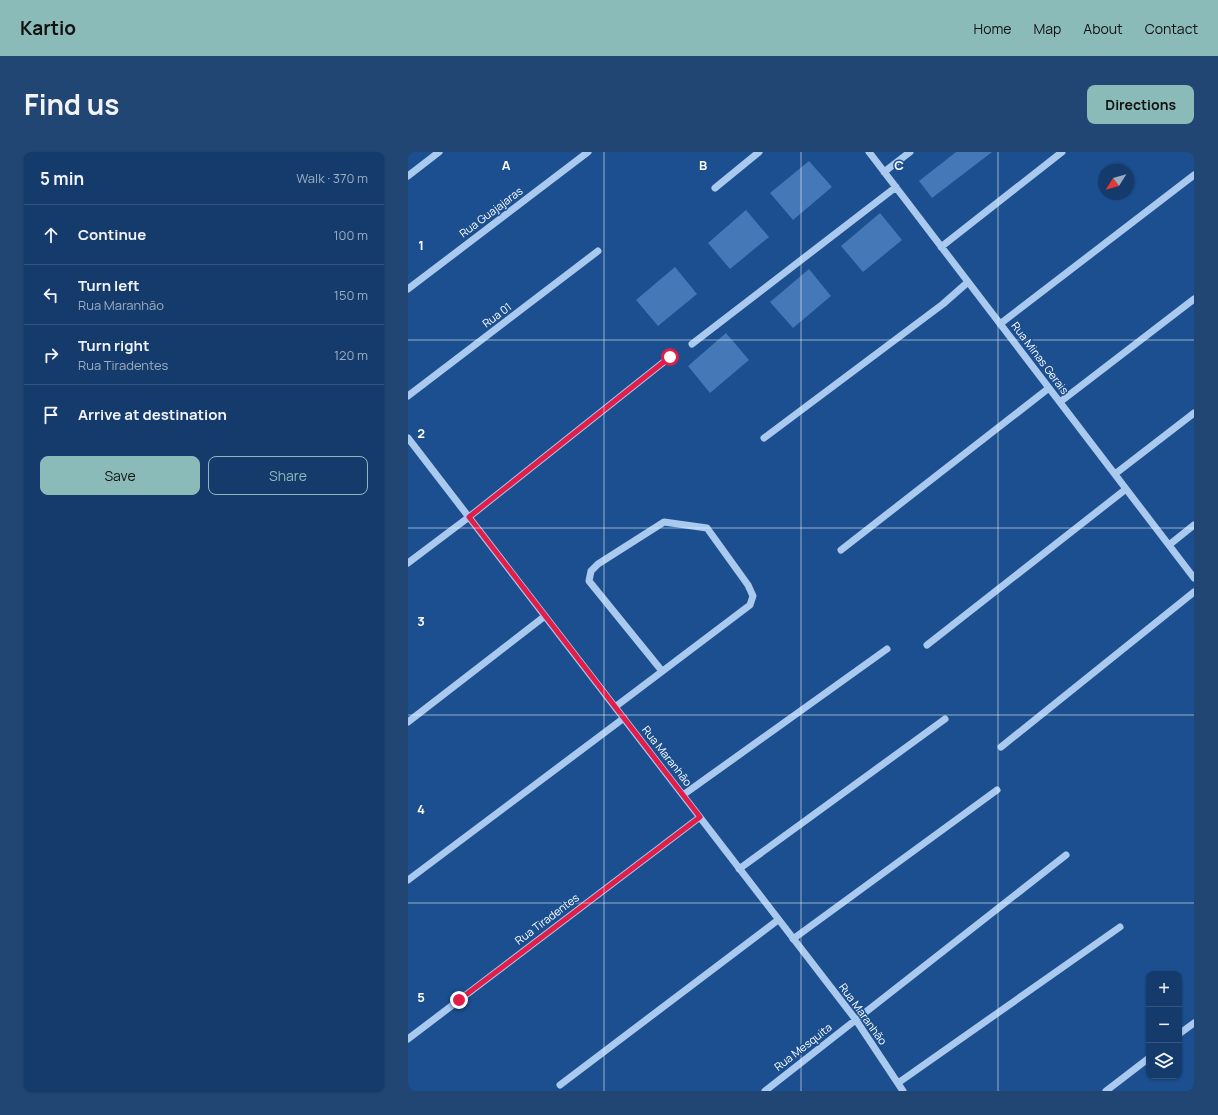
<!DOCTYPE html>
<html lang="en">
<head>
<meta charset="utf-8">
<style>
	:root { --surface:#143b6b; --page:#214673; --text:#f1f3f6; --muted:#9dadc1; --line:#33557e; --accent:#8bbbb9 }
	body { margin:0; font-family:Manrope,sans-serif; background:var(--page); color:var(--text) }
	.controls { position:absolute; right:12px; bottom:12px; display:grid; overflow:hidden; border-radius:8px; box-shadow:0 1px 3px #0004 }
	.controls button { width:36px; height:36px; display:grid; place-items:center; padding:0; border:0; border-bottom:1px solid var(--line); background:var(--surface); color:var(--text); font:20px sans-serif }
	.compass { position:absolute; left:690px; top:12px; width:36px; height:36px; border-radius:50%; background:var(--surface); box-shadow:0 1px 3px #0004; rotate:233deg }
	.stop { position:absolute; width:12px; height:12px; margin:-9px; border:3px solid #e11d48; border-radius:50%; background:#fff }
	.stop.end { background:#e11d48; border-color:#fff; box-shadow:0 1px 4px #0008 }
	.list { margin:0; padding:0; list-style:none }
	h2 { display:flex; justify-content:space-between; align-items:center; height:52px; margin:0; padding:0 16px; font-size:17px }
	h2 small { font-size:13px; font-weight:400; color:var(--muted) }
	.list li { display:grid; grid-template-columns:26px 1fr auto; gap:12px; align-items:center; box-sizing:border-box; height:60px; padding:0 16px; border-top:1px solid var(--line) }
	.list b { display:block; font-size:15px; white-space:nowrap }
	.list p { margin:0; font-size:13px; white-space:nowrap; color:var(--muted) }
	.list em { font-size:13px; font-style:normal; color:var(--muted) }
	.actions { display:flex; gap:8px; padding:12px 16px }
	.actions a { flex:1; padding:9px 0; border:1px solid var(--accent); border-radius:8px; text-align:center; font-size:14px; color:var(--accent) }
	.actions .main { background:var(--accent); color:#111 }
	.icon { flex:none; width:22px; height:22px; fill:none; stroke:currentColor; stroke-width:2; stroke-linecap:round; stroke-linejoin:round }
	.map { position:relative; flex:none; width:786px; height:939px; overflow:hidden; border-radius:8px }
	header { display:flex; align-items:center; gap:24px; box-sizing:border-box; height:56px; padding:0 20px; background:var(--accent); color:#111 }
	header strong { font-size:19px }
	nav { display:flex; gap:22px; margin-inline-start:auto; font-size:14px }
	.intro { display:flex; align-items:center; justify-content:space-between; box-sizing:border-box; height:96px; padding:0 24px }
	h1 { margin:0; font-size:28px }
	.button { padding:10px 18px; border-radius:8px; background:var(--accent); color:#111; font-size:14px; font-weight:700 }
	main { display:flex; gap:24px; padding:0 24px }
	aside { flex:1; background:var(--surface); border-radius:8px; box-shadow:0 1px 3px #0004 }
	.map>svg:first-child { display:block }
	.building { fill:#4478b7 }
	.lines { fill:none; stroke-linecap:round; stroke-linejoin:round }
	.minor { stroke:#a9c9ee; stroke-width:7 }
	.route { stroke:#e11d48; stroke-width:5 }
	.grid { fill:none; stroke:#fff; stroke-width:1; stroke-opacity:0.55 }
	.labels { text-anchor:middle; stroke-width:3; stroke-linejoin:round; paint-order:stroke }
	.street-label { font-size:11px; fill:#fff; stroke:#1b4f8f }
	.grid-label { font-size:13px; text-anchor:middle; font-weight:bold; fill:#fff; stroke:#1b4f8f; stroke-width:3; stroke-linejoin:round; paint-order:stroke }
</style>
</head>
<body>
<header>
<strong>Kartio</strong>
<nav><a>Home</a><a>Map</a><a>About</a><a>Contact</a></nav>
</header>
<div class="intro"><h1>Find us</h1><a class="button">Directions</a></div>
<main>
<aside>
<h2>5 min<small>Walk · 370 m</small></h2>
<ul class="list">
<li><svg class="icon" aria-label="ahead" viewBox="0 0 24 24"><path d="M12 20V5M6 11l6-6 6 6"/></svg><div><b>Continue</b></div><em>100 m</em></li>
<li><svg class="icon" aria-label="left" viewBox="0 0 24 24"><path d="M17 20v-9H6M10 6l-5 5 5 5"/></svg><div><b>Turn left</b><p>Rua Maranhão</p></div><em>150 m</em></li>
<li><svg class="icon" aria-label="right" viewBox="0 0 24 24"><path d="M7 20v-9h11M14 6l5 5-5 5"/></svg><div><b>Turn right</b><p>Rua Tiradentes</p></div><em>120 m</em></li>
<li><svg class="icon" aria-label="arrive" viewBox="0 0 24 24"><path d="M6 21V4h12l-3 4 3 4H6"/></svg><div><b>Arrive at destination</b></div></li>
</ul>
<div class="actions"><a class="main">Save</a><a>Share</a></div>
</aside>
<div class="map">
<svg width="786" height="939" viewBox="0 0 786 939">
	<rect width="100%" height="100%" fill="#1b4f8f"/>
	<path class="building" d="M548,0h36l-60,46 -13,-17z
		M401,9l23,26 -39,33 -23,-27z
		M338,58l23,27 -39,32 -22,-26z
		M472,61l22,27 -39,32 -22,-26z
		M267,115l22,27 -39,32 -22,-26z
		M401,117l22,27 -38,32 -23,-26z
		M318,181l23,27 -39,33 -22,-27z"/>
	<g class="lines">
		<path class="minor" d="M461,0l325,426
			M476,20l26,-20
			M0,24l31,-24
			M307,36l44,-36
			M533,95l121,-95
			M0,137l180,-137
			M592,172l194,-149
			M284,192l204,-157
			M0,244l190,-145
			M652,250l134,-103
			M0,286l448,582 47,71
			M356,286l179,-134 25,-22
			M707,322l79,-61
			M761,393l25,-20
			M433,398l208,-162
			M0,411l61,-46 201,-160
			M519,493l199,-156
			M207,555l135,-102 3,-9 -5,-11 -41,-57 -43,-6 -66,42 -7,7 -2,10 73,90
			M0,570l137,-106
			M593,595l193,-155
			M275,643l204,-146
			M331,717l206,-150
			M0,728l216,-162
			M385,787l204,-149
			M771,882l15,-11
			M0,887l292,-222
			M490,931l222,-156
			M152,933l218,-165
			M357,939l301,-236
			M698,939l43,-33"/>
	</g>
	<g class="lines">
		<path class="route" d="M51,848l241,-183 -231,-300 201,-160"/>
	</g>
	<path class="grid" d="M196,0v939M393,0v939M590,0v939M0,188h786M0,376h786M0,563h786M0,751h786"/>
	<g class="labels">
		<g class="street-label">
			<text transform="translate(83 60) rotate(-37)" y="4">Rua Guajajaras</text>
			<text transform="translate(89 163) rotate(-37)" y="4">Rua 01</text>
			<text transform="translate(632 206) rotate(53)" y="4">Rua Minas Gerais</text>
			<text transform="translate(259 604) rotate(52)" y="4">Rua Maranhão</text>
			<text transform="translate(139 767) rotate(-37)" y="4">Rua Tiradentes</text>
			<text transform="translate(455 862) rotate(54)" y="4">Rua Maranhão</text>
			<text transform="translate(395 895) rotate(-38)" y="4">Rua Mesquita</text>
		</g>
	</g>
	<g class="grid-label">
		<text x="98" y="18">A</text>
		<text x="295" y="18">B</text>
		<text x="491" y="18">C</text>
		<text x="13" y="98">1</text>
		<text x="13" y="286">2</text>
		<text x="13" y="474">3</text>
		<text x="13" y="662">4</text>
		<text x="13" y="850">5</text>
	</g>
</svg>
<div class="controls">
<button>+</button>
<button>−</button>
<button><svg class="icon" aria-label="layers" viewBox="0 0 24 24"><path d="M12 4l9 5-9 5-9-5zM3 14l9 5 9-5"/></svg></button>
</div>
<svg class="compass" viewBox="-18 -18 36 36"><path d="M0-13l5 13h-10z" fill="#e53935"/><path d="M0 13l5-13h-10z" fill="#9dadc1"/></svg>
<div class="stop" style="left:262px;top:205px"></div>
<div class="stop end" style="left:51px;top:848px"></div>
</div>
</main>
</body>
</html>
